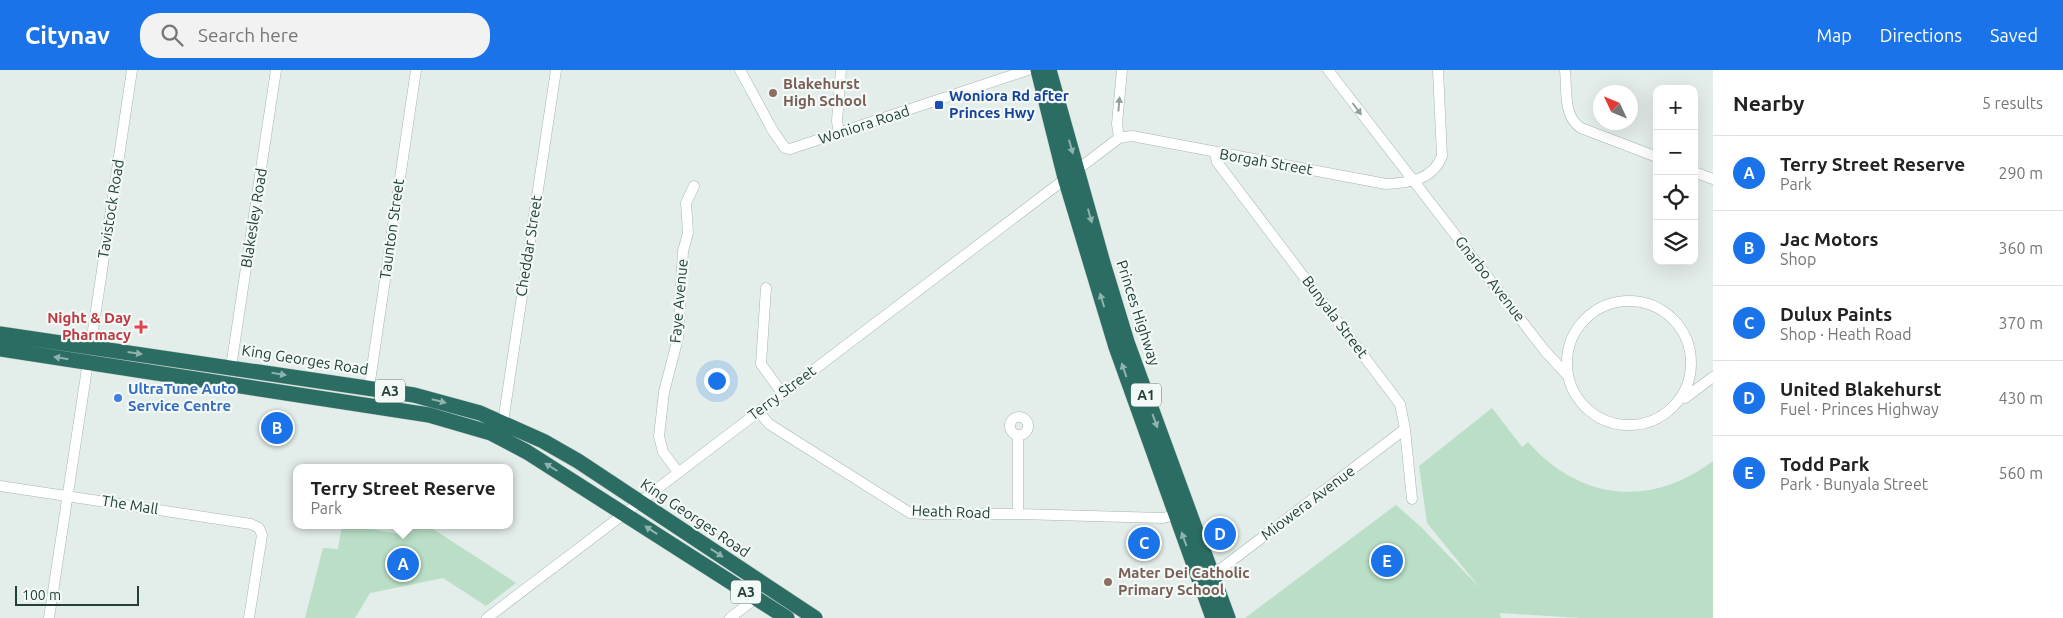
<!DOCTYPE html>
<html lang="en">
<head>
<meta charset="utf-8">
<style>
	:root { --surface:#fff; --page:#f2f2f2; --text:#222; --muted:#767676; --line:#e0e0e0; --accent:#1a73e8 }
	body { margin:0; font-family:Ubuntu,sans-serif; background:var(--page); color:var(--text) }
	.controls { position:absolute; right:15px; top:15px; display:grid; overflow:hidden; border-radius:10px; box-shadow:0 5px 20px #0002 }
	.controls button { width:45px; height:45px; display:grid; place-items:center; padding:0; border:0; border-bottom:1px solid var(--line); background:var(--surface); color:var(--text); font:25px sans-serif }
	.compass { position:absolute; left:1593px; top:15px; width:45px; height:45px; border-radius:50%; background:var(--surface); box-shadow:0 5px 20px #0002; rotate:314deg }
	.scale { position:absolute; left:15px; bottom:12px; width:124px; box-sizing:border-box; padding-left:5px; border:2px solid #214038; border-top:0; font-size:14px; line-height:18px; white-space:nowrap; color:#214038; -webkit-text-stroke:4px #f3f9f7; paint-order:stroke }
	.you { position:absolute; left:716px; top:310px; width:18px; height:18px; margin:-12px; border:4px solid #fff; border-radius:50%; background:#1a73e8; box-shadow:0 0 0 8px #1a73e833 }
	.badge { display:grid; place-items:center; width:32px; height:32px; border-radius:50%; background:var(--accent); color:#fff; font-size:16px; font-weight:700 }
	.pin { position:absolute; translate:-50% -50%; border:2px solid #fff; box-shadow:0 1px 5px #0006 }
	.popup { position:absolute; left:293px; top:394px; width:220px; height:65px; box-sizing:border-box; display:grid; place-content:center; border-radius:10px; background:var(--surface); filter:drop-shadow(0 1px 4px #0005); font-size:16px; white-space:nowrap; color:var(--muted) }
	.popup b { font-size:19px; color:var(--text) }
	.popup::after { content:''; position:absolute; left:50%; top:100%; margin-left:-10px; border:10px solid transparent; border-top-color:var(--surface) }
	.list { margin:0; padding:0; list-style:none }
	h2 { display:flex; justify-content:space-between; align-items:center; height:65px; margin:0; padding:0 20px; font-size:21px }
	h2 small { font-size:16px; font-weight:400; color:var(--muted) }
	.list li { display:grid; grid-template-columns:32px 1fr auto; gap:15px; align-items:center; box-sizing:border-box; height:75px; padding:0 20px; border-top:1px solid var(--line) }
	.list b { display:block; font-size:19px; white-space:nowrap }
	.list p { margin:0; font-size:16px; white-space:nowrap; color:var(--muted) }
	.list em { font-size:16px; font-style:normal; color:var(--muted) }
	.icon { flex:none; width:28px; height:28px; fill:none; stroke:currentColor; stroke-width:2; stroke-linecap:round; stroke-linejoin:round }
	.map { position:relative; flex:none; width:1713px; height:548px; overflow:hidden }
	header { display:flex; align-items:center; gap:30px; box-sizing:border-box; height:70px; padding:0 25px; background:var(--accent); color:#fff }
	header strong { font-size:24px }
	nav { display:flex; gap:28px; margin-inline-start:auto; font-size:18px }
	.search { width:350px; height:45px; background:var(--page); display:flex; align-items:center; gap:12px; box-sizing:border-box; padding:0 18px; border-radius:20px; color:var(--muted); font-size:19px }
	main { display:flex }
	aside { flex:1; background:var(--surface) }
	.map>svg:first-child { display:block }
	.green { fill:#badfc6 }
	.lines { fill:none; stroke-linecap:round; stroke-linejoin:round }
	.minor-casing { stroke:#a5b6b0; stroke-width:11 }
	.highway-casing { stroke:#c1cac7; stroke-width:16 }
	.minor { stroke:#fff; stroke-width:10 }
	.highway { stroke:#2b6d62; stroke-width:15 }
	.oneway { fill:#90a09c }
	.oneway2 { fill:#8fb3ac }
	.education-dot { fill:#8d6e63; stroke:#f3f9f7; stroke-width:2 }
	.transit-dot { fill:#1a4fb4; stroke:#f3f9f7; stroke-width:2 }
	.health-dot { fill:#e0444e; stroke:#f3f9f7; stroke-width:2 }
	.shop-dot { fill:#3f7fe0; stroke:#f3f9f7; stroke-width:2 }
	.labels { text-anchor:middle; stroke-width:4.5; stroke-linejoin:round; paint-order:stroke }
	.shield { fill:#f3f9f7; stroke:#607871; stroke-width:1 }
	.shield-label { font-size:14px; font-weight:bold; fill:#214038 }
	.education-label { font-size:15px; font-weight:bold; fill:#785e54; stroke:#f3f9f7; text-anchor:start }
	.transit-label { font-size:15px; font-weight:bold; fill:#164399; stroke:#f3f9f7; text-anchor:start }
	.street-label { font-size:15px; fill:#214038; stroke:#f3f9f7 }
	.health-label { font-size:15px; font-weight:bold; fill:#be3a42; stroke:#f3f9f7; text-anchor:end }
	.shop-label { font-size:15px; font-weight:bold; fill:#366cbe; stroke:#f3f9f7; text-anchor:start }
</style>
</head>
<body>
<header>
<strong>Citynav</strong>
<div class="search"><svg class="icon" aria-label="search" viewBox="0 0 24 24"><circle cx="10" cy="10" r="6"/><path d="M15 15l6 6"/></svg>Search here</div>
<nav><a>Map</a><a>Directions</a><a>Saved</a></nav>
</header>
<main>
<div class="map">
<svg width="1713" height="548" viewBox="0 0 1713 548">
	<rect width="100%" height="100%" fill="#e3ede9"/>
	<path class="green" d="M1492,338l30,39 6,-5c52,59 123,66 185,19v157h-133l-80,-5 1,5h-256l151,-113 25,22 59,61 -53,-65 -8,-57z
		M342,455l61,9 1,-9h23l89,58 -30,23 -43,-28 -73,15 -15,25h-50l18,-70 15,1z"/>
	<g class="lines">
		<g class="minor-casing">
			<path id="minor" d="M740,0l33,61 12,17 5,1 238,-79
				M1328,0l217,281 23,25
				M1565,0c2,19 -2,47 16,58l76,29
				M839,64l-2,-13 4,-51
				M1119,68l-2,-14 5,-54
				M1215,83l2,9 183,242 5,25 7,70
				M1694,102l19,7
				M766,218l-5,76 21,29
				M1567 293a62 62 0 1 1 124 0a62 62 0 1 1-124 0Z
				M88,278l4,-11 40,-267
				M231,297l45,-297
				M369,318l47,-318
				M1685,328l28,-21
				M758,341l11,13 141,89 14,1h94l145,4 19,-5
				M1010 356a9 9 0 1 1 18 0a9 9 0 1 1-18 0Z
				M503,352l53,-352
				M678,402l-15,-20 -4,-16 5,-44 14,-54 5,-87 5,-18 -2,-30 8,-17
				M0,416l251,38 8,4 3,7 -13,83
				M1018,444v-79
				M1210,504l12,-6 183,-139
				M49,548l39,-256
				M487,548l632,-480 13,-2 254,48c23,-1 47,-4 56,-28l-4,-86
				M730,548l26,-20"/>
		</g>
		<g class="highway-casing">
			<path id="highway" d="M1038,0l27,108 51,169 97,271
				M1049,0l54,193 24,79 101,276
				M0,264l414,61 66,18 63,28 35,20 237,157
				M0,279l429,66 62,18 36,19 260,166"/>
		</g>
		<use href="#minor" class="minor"/>
		<use href="#highway" class="highway"/>
	</g>
	<defs><path id="oneway-solid" d="M-6-.8H1V-3.2L6.5 0L1 3.2V.8H-6Z" transform="scale(1.25)"/></defs>
	<g class="oneway">
		<use href="#oneway-solid" transform="translate(1119 34) rotate(-85)"/>
		<use href="#oneway-solid" transform="translate(1357 39) rotate(53)"/>
	</g>
	<g class="oneway2">
		<use href="#oneway-solid" transform="translate(1071 77) rotate(74)"/>
		<use href="#oneway-solid" transform="translate(1090 146) rotate(74)"/>
		<use href="#oneway-solid" transform="translate(1102 230) rotate(-107)"/>
		<use href="#oneway-solid" transform="translate(135 283) rotate(8)"/>
		<use href="#oneway-solid" transform="translate(61 288) rotate(-171)"/>
		<use href="#oneway-solid" transform="translate(1124 300) rotate(-109)"/>
		<use href="#oneway-solid" transform="translate(279 304) rotate(9)"/>
		<use href="#oneway-solid" transform="translate(439 331) rotate(14)"/>
		<use href="#oneway-solid" transform="translate(1155 351) rotate(70)"/>
		<use href="#oneway-solid" transform="translate(551 397) rotate(-148)"/>
		<use href="#oneway-solid" transform="translate(651 460) rotate(-147)"/>
		<use href="#oneway-solid" transform="translate(1184 469) rotate(-110)"/>
		<use href="#oneway-solid" transform="translate(717 483) rotate(34)"/>
	</g>
	<g class="education-dot">
		<circle cx="773" cy="23" r="5"/>
		<circle cx="1108" cy="512" r="5"/>
	</g>
	<rect class="transit-dot" x="934" y="30" width="10" height="10" rx="2.5"/>
	<path class="health-dot" d="M138.5 249.5h5v5h5v5h-5v5h-5v-5h-5v-5h5z"/>
	<circle class="shop-dot" cx="118" cy="328" r="5"/>
	<g class="labels">
		<g class="shield">
			<rect x="375" y="309.5" width="30" height="23" rx="4"/>
			<rect x="1131" y="313.5" width="30" height="23" rx="4"/>
			<rect x="731" y="510.5" width="30" height="23" rx="4"/>
		</g>
		<g class="shield-label">
			<text x="390" y="326">A3</text>
			<text x="1146" y="330">A1</text>
			<text x="746" y="527">A3</text>
		</g>
		<g class="education-label">
			<text x="783" y="19">Blakehurst<tspan x="783" dy="17">High School</tspan></text>
			<text x="1118" y="508">Mater Dei Catholic<tspan x="1118" dy="17">Primary School</tspan></text>
		</g>
		<g class="transit-label">
			<text x="949" y="31">Woniora Rd after<tspan x="949" dy="17">Princes Hwy</tspan></text>
		</g>
		<g class="street-label">
			<text transform="translate(864 55) rotate(-18)" y="5">Woniora Road</text>
			<text transform="translate(1266 92) rotate(10)" y="5">Borgah Street</text>
			<text transform="translate(111 139) rotate(-81)" y="5">Tavistock Road</text>
			<text transform="translate(254 148) rotate(-81)" y="5">Blakesley Road</text>
			<text transform="translate(392 159) rotate(-82)" y="5">Taunton Street</text>
			<text transform="translate(529 176) rotate(-81)" y="5">Cheddar Street</text>
			<text transform="translate(1490 209) rotate(52)" y="5">Gnarbo Avenue</text>
			<text transform="translate(679 231) rotate(-85)" y="5">Faye Avenue</text>
			<text transform="translate(1138 243) rotate(72)" y="5">Princes Highway</text>
			<text transform="translate(1335 247) rotate(53)" y="5">Bunyala Street</text>
			<text transform="translate(305 290) rotate(9)" y="5">King Georges Road</text>
			<text transform="translate(782 323) rotate(-37)" y="5">Terry Street</text>
			<text transform="translate(1308 433) rotate(-37)" y="5">Miowera Avenue</text>
			<text transform="translate(130 435) rotate(9)" y="5">The Mall</text>
			<text transform="translate(951 442) rotate(2)" y="5">Heath Road</text>
			<text transform="translate(695 448) rotate(34)" y="5">King Georges Road</text>
		</g>
		<g class="health-label">
			<text x="131" y="253">Night &amp; Day<tspan x="131" dy="17">Pharmacy</tspan></text>
		</g>
		<g class="shop-label">
			<text x="128" y="324">UltraTune Auto<tspan x="128" dy="17">Service Centre</tspan></text>
		</g>
	</g>
</svg>
<div class="controls">
<button>+</button>
<button>−</button>
<button><svg class="icon" aria-label="locate" viewBox="0 0 24 24"><circle cx="12" cy="12" r="6"/><path d="M12 2v4M12 18v4M2 12h4M18 12h4"/></svg></button>
<button><svg class="icon" aria-label="layers" viewBox="0 0 24 24"><path d="M12 4l9 5-9 5-9-5zM3 14l9 5 9-5"/></svg></button>
</div>
<svg class="compass" viewBox="-18 -18 36 36"><path d="M0-13l5 13h-10z" fill="#e53935"/><path d="M0 13l5-13h-10z" fill="#767676"/></svg>
<div class="scale">100 m</div>
<div class="you"></div>
<div class="pin badge" style="left:403px;top:494px">A</div>
<div class="popup"><b>Terry Street Reserve</b>Park</div>
<div class="pin badge" style="left:277px;top:358px">B</div>
<div class="pin badge" style="left:1144px;top:473px">C</div>
<div class="pin badge" style="left:1220px;top:464px">D</div>
<div class="pin badge" style="left:1387px;top:491px">E</div>
</div>
<aside>
<h2>Nearby<small>5 results</small></h2>
<ul class="list">
<li><span class="badge">A</span><div><b>Terry Street Reserve</b><p>Park</p></div><em>290 m</em></li>
<li><span class="badge">B</span><div><b>Jac Motors</b><p>Shop</p></div><em>360 m</em></li>
<li><span class="badge">C</span><div><b>Dulux Paints</b><p>Shop · Heath Road</p></div><em>370 m</em></li>
<li><span class="badge">D</span><div><b>United Blakehurst</b><p>Fuel · Princes Highway</p></div><em>430 m</em></li>
<li><span class="badge">E</span><div><b>Todd Park</b><p>Park · Bunyala Street</p></div><em>560 m</em></li>
</ul>
</aside>
</main>
</body>
</html>
